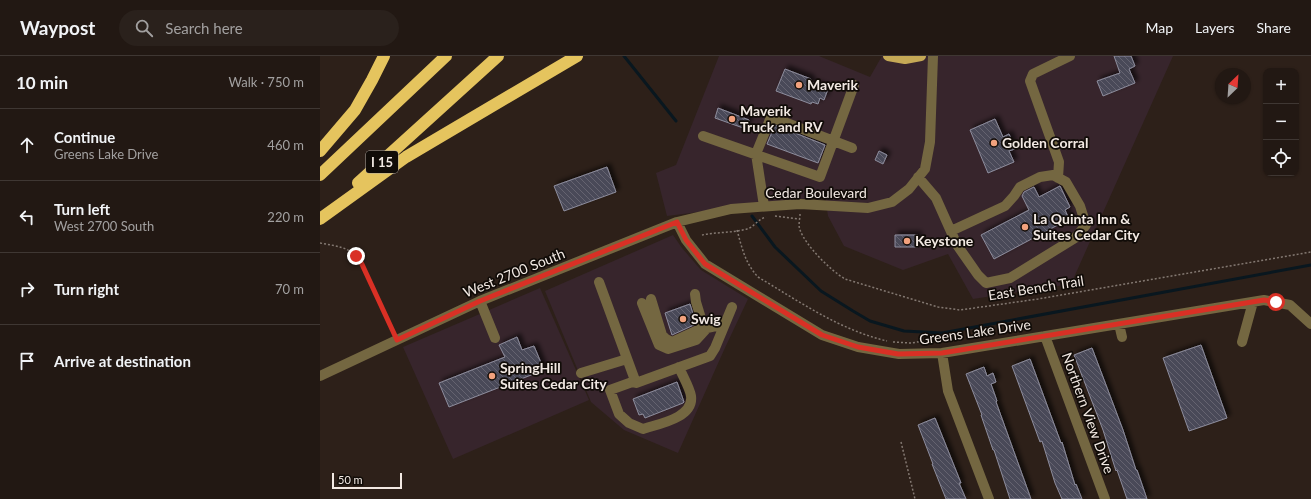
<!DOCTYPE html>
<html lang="en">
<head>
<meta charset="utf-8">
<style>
	:root { --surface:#221813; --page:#2a211c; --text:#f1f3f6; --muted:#a2a0a0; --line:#3f3733 }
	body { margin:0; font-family:Lato,sans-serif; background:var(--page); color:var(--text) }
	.controls { position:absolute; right:12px; top:12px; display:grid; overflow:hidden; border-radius:8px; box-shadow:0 1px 3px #0004 }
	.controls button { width:36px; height:36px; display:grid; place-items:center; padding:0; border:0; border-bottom:1px solid var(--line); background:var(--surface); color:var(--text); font:20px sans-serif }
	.compass { position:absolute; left:895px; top:12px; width:36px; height:36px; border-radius:50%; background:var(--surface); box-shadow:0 1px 3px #0004; rotate:25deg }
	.scale { position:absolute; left:12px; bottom:10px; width:70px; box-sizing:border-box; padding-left:4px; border:2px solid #f2e9e3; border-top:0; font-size:11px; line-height:14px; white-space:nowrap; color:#f2e9e3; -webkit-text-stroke:3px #110c08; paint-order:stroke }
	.stop { position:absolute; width:12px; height:12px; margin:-9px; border:3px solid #d93025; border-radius:50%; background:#fff }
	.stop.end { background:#d93025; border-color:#fff; box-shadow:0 1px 4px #0008 }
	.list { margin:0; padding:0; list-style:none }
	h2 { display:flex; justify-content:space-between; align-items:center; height:52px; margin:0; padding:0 16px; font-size:17px }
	h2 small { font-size:13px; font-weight:400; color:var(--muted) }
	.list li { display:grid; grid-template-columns:26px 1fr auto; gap:12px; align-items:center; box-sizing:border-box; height:72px; padding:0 16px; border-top:1px solid var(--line) }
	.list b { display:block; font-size:15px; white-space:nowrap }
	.list p { margin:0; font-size:13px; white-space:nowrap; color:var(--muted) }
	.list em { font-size:13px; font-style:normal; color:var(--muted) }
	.icon { flex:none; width:22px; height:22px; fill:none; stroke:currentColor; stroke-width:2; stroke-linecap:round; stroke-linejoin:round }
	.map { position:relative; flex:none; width:991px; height:443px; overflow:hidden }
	header { display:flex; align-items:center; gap:24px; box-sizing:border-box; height:56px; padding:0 20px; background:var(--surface); border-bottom:1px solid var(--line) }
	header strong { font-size:19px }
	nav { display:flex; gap:22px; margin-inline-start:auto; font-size:14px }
	.search { width:280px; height:36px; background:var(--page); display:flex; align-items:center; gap:10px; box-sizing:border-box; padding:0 14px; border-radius:22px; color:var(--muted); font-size:15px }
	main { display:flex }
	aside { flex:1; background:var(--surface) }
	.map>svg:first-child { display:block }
	.commercial { fill:#37252c }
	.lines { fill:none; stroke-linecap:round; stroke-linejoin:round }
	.stream { stroke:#09171f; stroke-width:3 }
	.building { fill:url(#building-back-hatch); stroke:#8d8d9d; filter:url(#shadow) }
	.path { stroke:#847972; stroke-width:1.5; stroke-dasharray:2 2; stroke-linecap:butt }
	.minor { stroke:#746741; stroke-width:10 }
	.major { stroke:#c5a956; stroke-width:10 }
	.highway { stroke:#e5c45e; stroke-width:12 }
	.route { stroke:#d93025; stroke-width:5 }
	.poi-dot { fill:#f1a17d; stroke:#110c08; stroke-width:1.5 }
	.labels { text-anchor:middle; stroke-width:3.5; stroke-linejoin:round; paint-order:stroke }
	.shield { fill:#110c08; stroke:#aea7a1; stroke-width:1 }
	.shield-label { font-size:13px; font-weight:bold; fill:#f2e9e3 }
	.poi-label { font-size:14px; font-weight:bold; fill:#f2e9e3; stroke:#110c08; text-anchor:start }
	.street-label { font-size:14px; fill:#f2e9e3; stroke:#110c08 }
</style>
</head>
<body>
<header>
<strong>Waypost</strong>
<div class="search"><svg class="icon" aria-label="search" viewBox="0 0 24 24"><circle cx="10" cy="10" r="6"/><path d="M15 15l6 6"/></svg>Search here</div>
<nav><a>Map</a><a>Layers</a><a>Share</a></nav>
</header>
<main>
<aside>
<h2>10 min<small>Walk · 750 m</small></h2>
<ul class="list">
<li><svg class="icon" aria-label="ahead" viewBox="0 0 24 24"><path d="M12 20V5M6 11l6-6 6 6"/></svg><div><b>Continue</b><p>Greens Lake Drive</p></div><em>460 m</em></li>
<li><svg class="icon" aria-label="left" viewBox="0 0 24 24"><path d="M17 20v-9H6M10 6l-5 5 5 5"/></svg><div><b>Turn left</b><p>West 2700 South</p></div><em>220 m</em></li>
<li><svg class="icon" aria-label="right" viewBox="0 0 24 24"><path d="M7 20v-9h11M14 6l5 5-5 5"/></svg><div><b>Turn right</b></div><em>70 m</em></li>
<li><svg class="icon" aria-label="arrive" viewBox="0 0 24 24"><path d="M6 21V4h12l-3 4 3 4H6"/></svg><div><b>Arrive at destination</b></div></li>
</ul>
</aside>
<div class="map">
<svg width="991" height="443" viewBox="0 0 991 443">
	<defs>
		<pattern id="building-back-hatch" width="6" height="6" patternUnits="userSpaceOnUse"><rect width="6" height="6" fill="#4a4958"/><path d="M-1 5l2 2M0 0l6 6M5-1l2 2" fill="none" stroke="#656370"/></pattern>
		<filter id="shadow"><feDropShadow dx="3.5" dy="-3.5" stdDeviation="2" flood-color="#0009"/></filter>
	</defs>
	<rect width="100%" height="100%" fill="#2d2019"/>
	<path class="commercial" d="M399,0h100l51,21 12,-21h291l-102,228 -98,15 -25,-45 -45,16 -59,-24 -16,-30 -3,-20 -158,20 -11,-43 20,-8z
		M353,179l9,13 19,22 47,29 -24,51 -46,103 -54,-23 -33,-28 -46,-111z
		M220,232l49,112 -136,59 -50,-112z"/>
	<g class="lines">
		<path class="stream" d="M304,0l52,65
			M432,160l23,31 46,44 32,20 17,10 34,10 38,2 369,-68"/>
	</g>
	<path class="building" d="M794,0h17l4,10 -6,3 6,14 -32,13 -6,-15 23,-8z
		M465,13l26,10 -1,3 18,7 -4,11 -4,-2 -2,6 -6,-2 -1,2 -35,-13z
		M398,52l31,12 -3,9 -31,-11z
		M675,63l8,18 6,-3 6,15 -6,2 5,11 -26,11 -18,-43z
		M455,69l50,20 -7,18 -51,-19z
		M559,95l8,4 -4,9 -8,-4z
		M287,111l9,25 -52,19 -10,-25z
		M740,130l10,21 -5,3 4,9 -75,40 -13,-24 48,-25 -7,-14 2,-4 10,-5 5,10z
		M575,179h23v12h-23z
		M370,248l6,20 -24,11 -7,-22z
		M197,281l5,13 12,-4 10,24 -95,37 -10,-24 66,-26 -6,-12z
		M881,289l26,73 -38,13 -26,-73z
		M772,292l31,82 13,40h1l10,29h-20l-10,-29 -1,1 -13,-41 -29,-75z
		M710,303l31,84 1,-1 13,43 1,-1 6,15h-20l-7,-16 -13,-42 -2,1 -28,-76z
		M664,311l3,9 6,-3 3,9 -5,2 6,17 -1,1 35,97h-21l-16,-49h-1l-12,-35h1l-16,-41z
		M357,326l7,20 -1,1 -38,15 -2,-4 -4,1 -6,-16z
		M615,362l26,65h-2l7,16h-20l-14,-35h1l-15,-39z"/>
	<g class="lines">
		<path class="path" d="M480,158c0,5 -2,11 0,16 6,16 30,40 45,49l93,28 22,3 78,-11 273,-47
			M455,160l24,3
			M417,174c5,18 8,33 21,47 42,25 82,53 129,64
			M382,179c14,-3 30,-2 45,-6 7,-2 11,-10 19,-12
			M0,187c16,3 30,4 40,17l33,72
			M573,286l18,1 13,-2 2,2
			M581,386l14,57"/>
		<path class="minor" d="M383,80l117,41 34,-92
			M598,121l18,21 21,47 21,30 8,8 24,-5 65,-40 11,-13 -6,-19 -14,-24 -13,-7 -13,2 -20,10 -6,9 -9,10 -54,25
			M738,122l1,-16 -29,-81 3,-7 37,-18
			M444,150l-8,-52 15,-37 81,31
			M357,166l9,18 19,24 117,71 36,12 41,7 43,-1 322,-53 26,5 21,19
			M279,226l37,101 74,-27 5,-8 17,-41
			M331,243l11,36 4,4 6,3 28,-13 3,-4 -7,-23 -1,-8
			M160,245l15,37
			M322,247l17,42 9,4 28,-9 11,-12 18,-4
			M799,268l3,13
			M725,280l60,163
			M922,286l11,-40
			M622,297l6,38 41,108
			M261,317l46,-14
			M0,320l160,-75 197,-79 54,-13 69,-5 68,4 24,-6 17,-13 16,-20 5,-27 3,-86
			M315,325l-25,9 9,24 10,9 14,6c15,-5 51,-11 48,-33 -1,-8 -9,-21 -12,-29"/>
		<path class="major" d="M568,0l17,3 16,-3"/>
		<path class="highway" d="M0,95l35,-41 17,-30 12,-24
			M0,119l126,-119
			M38,127l140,-127
			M0,163l86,-62 171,-101"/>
	</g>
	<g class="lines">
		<path class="route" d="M36,200l4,4 37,80 83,-39 197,-79 9,18 19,24 117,71 36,12 40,7 44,-1 322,-53 12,2"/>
	</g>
	<g class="poi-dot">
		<circle cx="479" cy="29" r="4"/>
		<circle cx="412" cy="63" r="4"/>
		<circle cx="674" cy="87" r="4"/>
		<circle cx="705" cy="171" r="4"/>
		<circle cx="587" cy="185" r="4"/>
		<circle cx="363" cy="263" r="4"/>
		<circle cx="172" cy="320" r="4"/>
	</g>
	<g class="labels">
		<rect class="shield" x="46" y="95" width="32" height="22" rx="3"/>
		<g class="shield-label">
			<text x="62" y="111">I 15</text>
		</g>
		<g class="poi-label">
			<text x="487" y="34">Maverik</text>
			<text x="420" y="60">Maverik<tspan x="420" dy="16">Truck and RV</tspan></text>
			<text x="682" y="92">Golden Corral</text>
			<text x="713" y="168">La Quinta Inn &amp;<tspan x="713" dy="16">Suites Cedar City</tspan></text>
			<text x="595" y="190">Keystone</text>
			<text x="371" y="268">Swig</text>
			<text x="180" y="317">SpringHill<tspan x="180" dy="16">Suites Cedar City</tspan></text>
		</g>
		<g class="street-label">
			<text x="496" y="142">Cedar Boulevard</text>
			<text transform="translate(194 217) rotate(-22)" y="5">West 2700 South</text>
			<text transform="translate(716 232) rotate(-9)" y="5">East Bench Trail</text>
			<text transform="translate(655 276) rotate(-8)" y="5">Greens Lake Drive</text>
			<text transform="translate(768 357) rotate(70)" y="5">Northern View Drive</text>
		</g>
	</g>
</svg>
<div class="controls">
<button>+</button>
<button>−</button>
<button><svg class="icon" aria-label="locate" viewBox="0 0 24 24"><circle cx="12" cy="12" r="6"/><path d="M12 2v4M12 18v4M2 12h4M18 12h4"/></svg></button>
</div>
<svg class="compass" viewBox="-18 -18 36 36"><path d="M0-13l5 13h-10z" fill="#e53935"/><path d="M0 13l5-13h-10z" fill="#a2a0a0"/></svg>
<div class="scale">50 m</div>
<div class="stop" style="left:956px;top:246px"></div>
<div class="stop end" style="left:36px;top:200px"></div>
</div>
</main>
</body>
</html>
